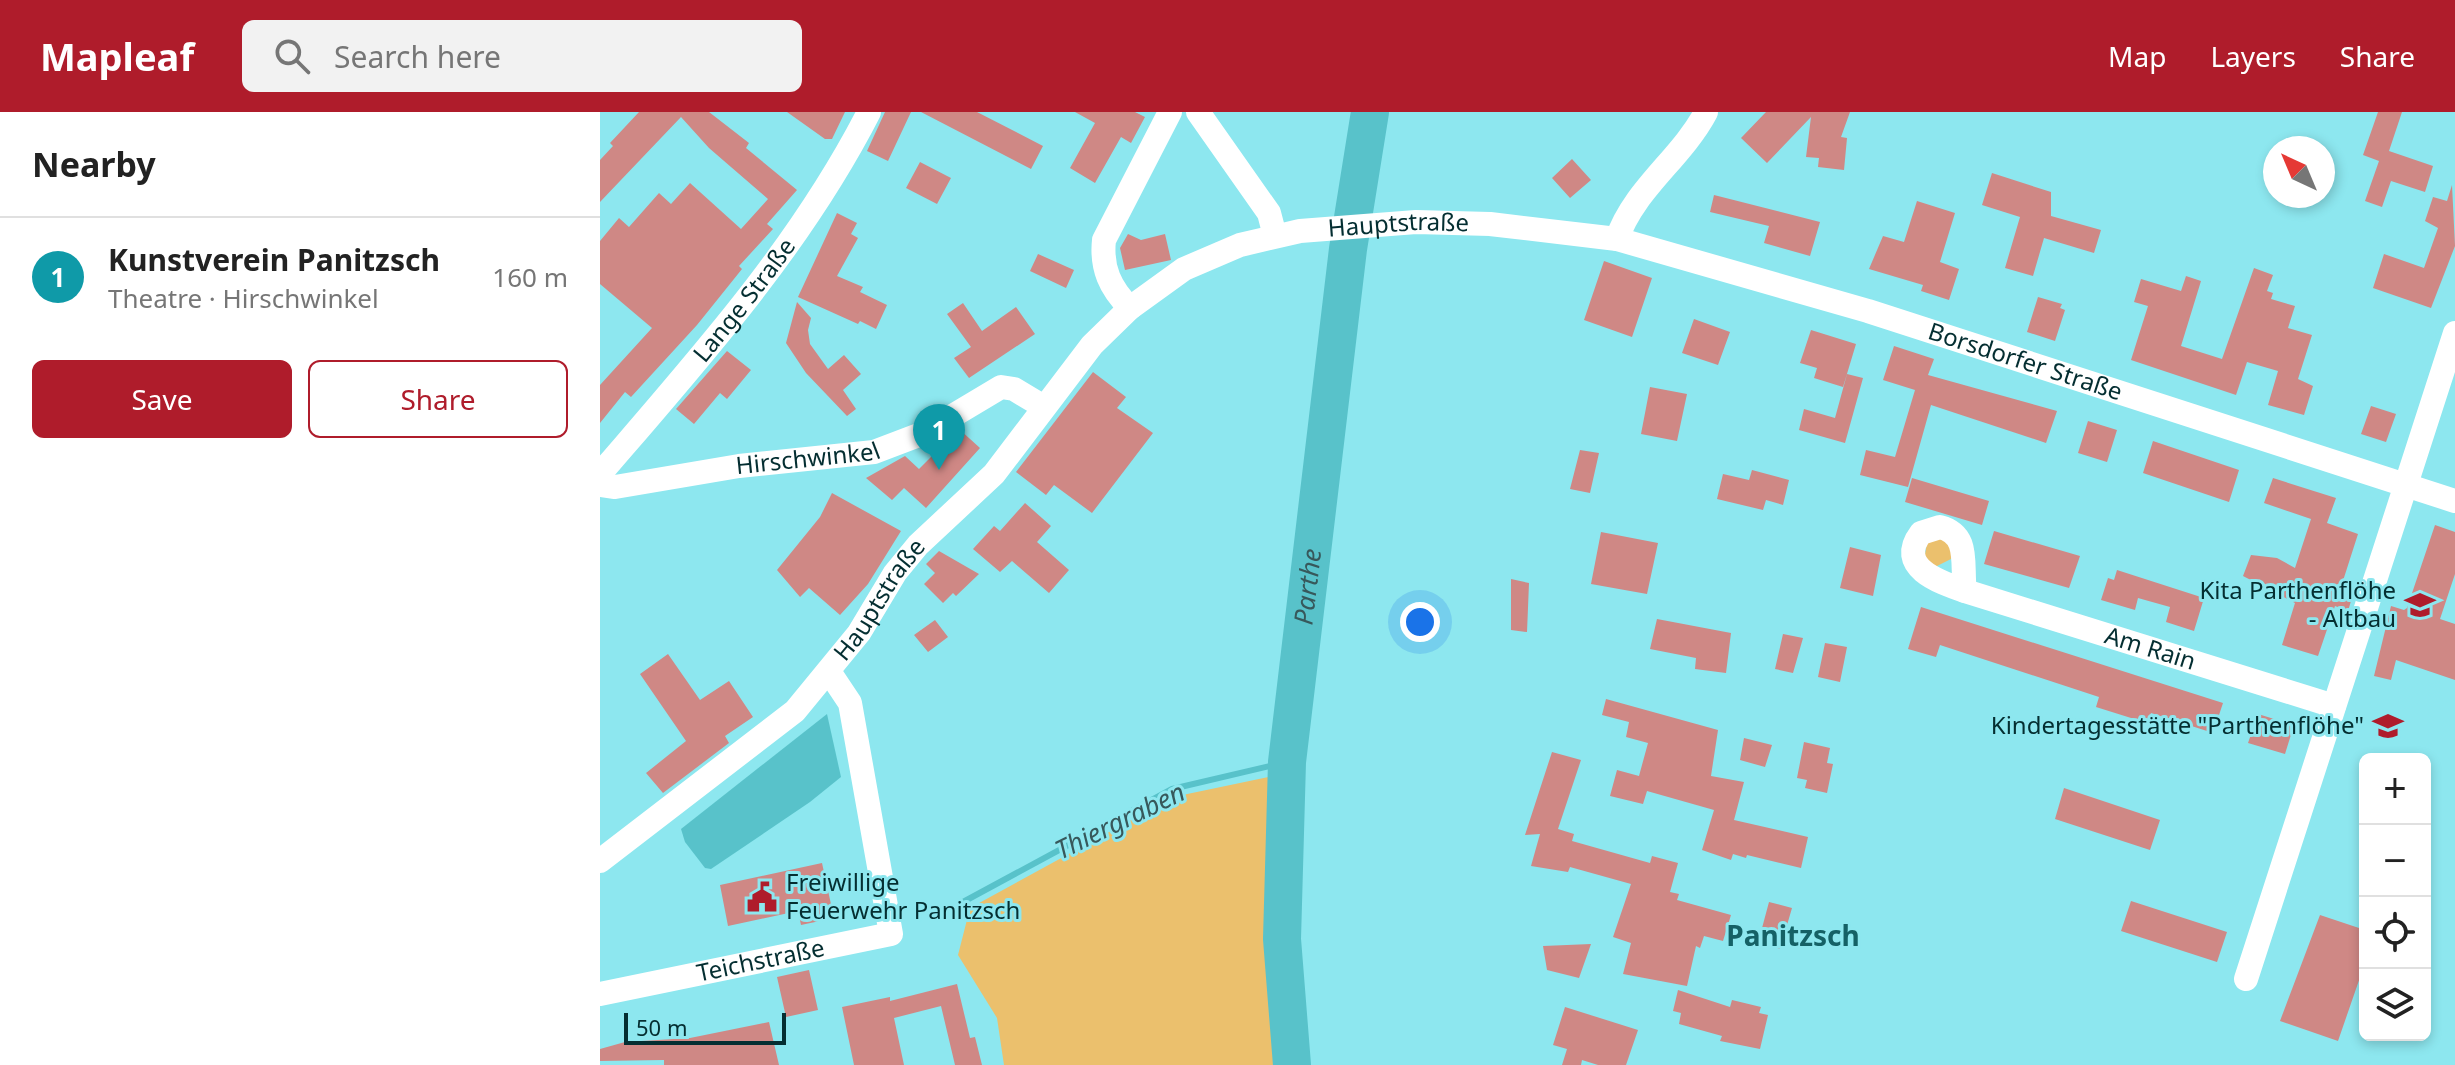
<!DOCTYPE html>
<html lang="en">
<head>
<meta charset="utf-8">
<style>
	:root { --surface:#fff; --page:#f2f2f2; --text:#222; --muted:#767676; --line:#e0e0e0; --accent:#af1c2b }
	body { margin:0; font-family:"Noto Sans",sans-serif; background:var(--page); color:var(--text) }
	.controls { position:absolute; right:24px; bottom:24px; display:grid; overflow:hidden; border-radius:12px; box-shadow:0 4px 12px #0003 }
	.controls button { width:72px; height:72px; display:grid; place-items:center; padding:0; border:0; border-bottom:2px solid var(--line); background:var(--surface); color:var(--text); font:40px sans-serif }
	.compass { position:absolute; left:1663px; top:24px; width:72px; height:72px; border-radius:50%; background:var(--surface); box-shadow:0 4px 12px #0003; rotate:316deg }
	.scale { position:absolute; left:24px; bottom:20px; width:162px; box-sizing:border-box; padding-left:8px; border:4px solid #042e31; border-top:0; font-size:22px; line-height:28px; white-space:nowrap; color:#042e31; -webkit-text-stroke:6px #8de7ef; paint-order:stroke }
	.you { position:absolute; left:820px; top:510px; width:28px; height:28px; margin:-20px; border:6px solid #fff; border-radius:50%; background:#1a73e8; box-shadow:0 0 0 12px #1a73e833 }
	.badge { display:grid; place-items:center; width:52px; height:52px; border-radius:50%; background:var(--accent); color:#fff; font-size:26px; font-weight:700 }
	.pin { position:absolute; translate:-50% -66px; filter:drop-shadow(0 2px 4px #0008) }
	.pin::after { content:''; position:absolute; top:42px; width:28px; height:24px; background:inherit; clip-path:polygon(0 0,100% 0,50% 100%) }
	.list { margin:0; padding:0; list-style:none }
	h2 { display:flex; justify-content:space-between; align-items:center; height:104px; margin:0; padding:0 32px; font-size:34px }
	h2 small { font-size:26px; font-weight:400; color:var(--muted) }
	.list li { display:grid; grid-template-columns:52px 1fr auto; gap:24px; align-items:center; box-sizing:border-box; height:120px; padding:0 32px; border-top:2px solid var(--line) }
	.list b { display:block; font-size:30px; white-space:nowrap }
	.list p { margin:0; font-size:26px; white-space:nowrap; color:var(--muted) }
	.list em { font-size:26px; font-style:normal; color:var(--muted) }
	.actions { display:flex; gap:16px; padding:24px 32px }
	.actions a { flex:1; padding:18px 0; border:2px solid var(--accent); border-radius:12px; text-align:center; font-size:28px; color:var(--accent) }
	.actions .main { background:var(--accent); color:#fff }
	.icon { flex:none; width:44px; height:44px; fill:none; stroke:currentColor; stroke-width:2; stroke-linecap:round; stroke-linejoin:round }
	.map { position:relative; flex:none; width:1855px; height:953px; overflow:hidden }
	header { display:flex; align-items:center; gap:48px; box-sizing:border-box; height:112px; padding:0 40px; background:var(--accent); color:#fff }
	header strong { font-size:38px }
	nav { display:flex; gap:44px; margin-inline-start:auto; font-size:28px }
	.search { width:560px; height:72px; background:var(--page); display:flex; align-items:center; gap:20px; box-sizing:border-box; padding:0 28px; border-radius:12px; color:var(--muted); font-size:30px }
	main { display:flex }
	aside { flex:1; background:var(--surface) }
	.map>svg:first-child { display:block }
	.green { fill:#ebc06d }
	.water { fill:#58c2ca }
	.lines { fill:none; stroke-linecap:round; stroke-linejoin:round }
	.stream { stroke:#58c2ca; stroke-width:6 }
	.river { stroke:#58c2ca; stroke-width:38 }
	.building { fill:#cf8885 }
	.minor { stroke:#fff; stroke-width:24 }
	.labels { text-anchor:middle; stroke-width:6; stroke-linejoin:round; paint-order:stroke }
	.street-label { font-size:24px; fill:#042e31; stroke:#8de7ef }
	.poi-label { font-size:24px; fill:#042e31; stroke:#8de7ef; text-anchor:end }
	.water-label { font-size:26px; font-style:italic; fill:#37585b; stroke:#8de7ef }
	.quarter-label { font-size:28px; font-weight:bold; fill:#156166; stroke:#8de7ef }
</style>
</head>
<body>
<header>
<strong>Mapleaf</strong>
<div class="search"><svg class="icon" aria-label="search" viewBox="0 0 24 24"><circle cx="10" cy="10" r="6"/><path d="M15 15l6 6"/></svg>Search here</div>
<nav><a>Map</a><a>Layers</a><a>Share</a></nav>
</header>
<main>
<aside>
<h2>Nearby<small></small></h2>
<ul class="list">
<li><span class="badge" style="background:#0f9aa8">1</span><div><b>Kunstverein Panitzsch</b><p>Theatre · Hirschwinkel</p></div><em>160 m</em></li>
</ul>
<div class="actions"><a class="main">Save</a><a>Share</a></div>
</aside>
<div class="map">
<svg width="1855" height="953" viewBox="0 0 1855 953">
	<rect width="100%" height="100%" fill="#8de7ef"/>
	<path class="green" d="M1328,425l23,4v18l-16,8 -11,-7z
		M678,663l-6,189 9,101h-277l-7,-47 -39,-63 12,-47 203,-111z"/>
	<path class="water" d="M227,602l14,63 -31,25 -99,67 -6,-1 -20,-26 -4,-13z"/>
	<g class="lines">
		<path class="stream" d="M363,790l209,-113 115,-27"/>
		<path class="river" id="s1" d="M692,953l-10,-126 5,-177 61,-513 22,-137"/>
	</g>
	<path class="building" d="M39,0h70l40,31 -3,5 51,42 -30,34 6,5 -34,37 3,3 -45,56 -66,72 -6,-5 -25,31v-38l52,-57 -52,-44v-43l19,-23 10,9 30,-34 12,11 19,-21 51,46 27,-30 -59,-51 -28,-31 -81,85v-42l13,-14 -3,-3z
		M187,0h58l-13,27h-7z
		M285,0h26l-23,49 -21,-10z
		M321,0h56l66,34 -12,23z
		M475,0h60l10,5 -14,26 -10,-6 -26,46 -25,-15 25,-45z
		M1166,0h84l-9,25 6,1 -3,32 -26,-3 1,-9 -13,-1 5,-40 -44,46 -26,-25z
		M1778,0h24l-13,39 44,15 -8,26 -34,-11 -9,26 -17,-6 14,-40 -16,-6z
		M972,47l19,21 -21,18 -18,-20z
		M320,50l31,16 -14,26 -31,-16z
		M1392,61l59,19v24l50,14 -7,23 -50,-15 -11,38 -28,-8 15,-51 -38,-12z
		M1852,73l3,61 -24,62 -58,-20 11,-34 40,14 14,-40 -13,-7 8,-24 14,4z
		M1114,83l106,27 -10,34 -46,-13 5,-17 -59,-14z
		M1317,89l38,12 -15,49 19,7 -10,31 -28,-9 2,-6 -54,-16 14,-33 21,6z
		M237,101l20,10 -6,11 7,4 -21,38 26,11 -3,5 27,13 -11,24 -16,-8 -2,3 -60,-27z
		M528,122l13,6 24,-6 6,26 -46,10 -5,-22z
		M438,142l36,16 -8,18 -36,-17z
		M1004,149l48,17 -20,59 -48,-17z
		M1654,156l19,7 -6,16 6,2 -2,6 24,7 -7,22 24,7 -14,44 15,7 -9,29 -36,-10 10,-34 -31,-9 -11,33 -105,-35 17,-54 -14,-4 7,-23 40,12 5,-15 15,5 -20,65 41,13z
		M1438,185l24,7 -2,4 5,2 -10,31 -28,-9z
		M197,190l14,16 -3,12 2,14 18,25 16,-14 17,19 -18,16 13,19 -9,7 -41,-43 -20,-30z
		M363,191l19,28 34,-24 19,27 -66,44 -15,-20 17,-11 -24,-33z
		M1094,207l36,13 -12,33 -36,-12z
		M1211,218l45,14 -13,43 -29,-9 3,-10 -17,-5z
		M1294,234l40,13 -6,16 129,36 -11,32 -115,-38 -23,82 -48,-12 6,-25 29,7 20,-67 -32,-10z
		M127,239l24,19 -24,29 -7,-6 -26,31 -18,-15z
		M493,260l33,25 -9,11 36,25 -61,80 -38,-28 -8,10 -30,-23z
		M1247,262l16,4 -18,65 -46,-13 5,-21 31,9z
		M1050,275l37,7 -10,47 -36,-7z
		M1771,294l25,8 -10,28 -25,-8z
		M1488,309l29,9 -10,32 -29,-9z
		M359,317l21,19 -54,60 -22,-20 -12,12 -26,-22 39,-22 14,13z
		M1553,329l86,29 -10,32 -86,-29z
		M980,338l19,3 -9,40 -20,-4z
		M1152,358l37,10 -6,25 -17,-5 -3,10 -46,-11 6,-25 26,6z
		M1312,366l77,23 -7,24 -77,-23z
		M1673,366l63,20 -9,25 31,11 -17,53 13,4 -6,20 -13,-5 -17,50 -36,-11 13,-42 -52,-27 8,-21 26,3 18,10 16,-49 -47,-16z
		M232,381l69,38 -33,53 -28,31 -31,-27 -9,9 -23,-27 43,-53z
		M425,391l26,23 -14,16 32,28 -20,23 -37,-32 -12,11 -27,-23 21,-23 6,5z
		M1835,413l20,7v42l-15,45 15,5v56l-59,-20 -5,20 -17,-4 17,-70 13,4 3,-2z
		M1394,419l86,25 -11,32 -85,-24z
		M1001,420l57,11 -11,51 -56,-10z
		M1250,435l31,8 -8,41 -33,-8z
		M339,439l40,23 -23,22 -3,-3 -10,10 -19,-19 11,-11 -9,-9z
		M1517,458l87,28 -10,33 -28,-9 4,-15 -32,-9 -3,12 -34,-10 7,-22 6,2z
		M911,467l18,4 -2,49 -16,-2z
		M1321,495l302,96 -8,24 -6,-2 -2,6 -56,-18 -4,10 -51,-16 3,-10 -159,-52 -4,12 -28,-8z
		M1057,507l74,14 -5,40 -31,-4 1,-11 -46,-9z
		M335,508l13,17 -20,15 -14,-17z
		M1183,522l20,4 -10,35 -18,-4z
		M1225,531l22,4 -7,35 -22,-5z
		M68,542l32,46 29,-19 24,36 -28,19 4,7 -66,50 -17,-20 40,-32 -46,-67z
		M1006,587l112,31 -7,46 33,6 -10,38 74,17 -7,31 -54,-13 -1,3 -13,-4 -2,6 -29,-10 12,-40 -67,-19 -4,13 -33,-8 7,-26 22,6 9,-33 -22,-6 3,-15 -27,-7z
		M1658,602l36,11 -9,29 -37,-11z
		M1144,626l28,7 -7,22 -25,-7z
		M1204,630l26,6 -3,15 6,1 -6,29 -22,-5 2,-8 -10,-2z
		M952,640l29,8 -23,69 16,5 -2,7 78,22 2,-7 26,7 -8,29 9,2 -2,6 54,15 -8,26 -19,-5 -4,12 -4,-2 -9,40 -64,-12 8,-31 -18,-6 18,-53 -61,-17 -2,5 -37,-6 9,-32 -15,1z
		M1464,676l96,32 -10,30 -95,-31z
		M222,751l12,55 -33,7 -3,-14 -70,15 -8,-41z
		M1531,789l96,31 -10,30 -96,-31z
		M1169,790l23,6 -12,41 -22,-6z
		M1720,803l45,15v33l-27,78 -58,-20z
		M991,832l-12,34 -32,-8 -4,-24z
		M209,858l9,40 -32,7 -9,-40z
		M357,872l13,54 5,-1 7,28h-27l-14,-59 -47,12 10,47h-50l-12,-58 48,-10v4z
		M1078,878l52,17 2,-7 29,7 -2,6 9,2 -8,34 -40,-8 2,-5 -43,-12 2,-11 -8,-2z
		M965,895l73,23 -12,35h-28l-16,-5 -1,5h-19l5,-16 -14,-4z
		M169,910l10,43h-115v-5l-64,1v-12l25,-7 65,-4z"/>
	<g class="lines">
		<g class="minor">
			<path d="M598,0l71,101 6,23"/>
			<path d="M1017,127c17,-50 64,-80 89,-127"/>
			<path d="M530,196c-20,-20 -29,-40 -26,-68l66,-128"/>
			<path id="s2" d="M0,362c98,-114 200,-227 269,-362"/>
			<path id="s3" d="M0,373l15,2 124,-21 135,-14 50,-19 77,-46 13,2 30,18"/>
			<path d="M1340,415c31,8 21,38 25,64 -26,-9 -70,-24 -44,-58z"/>
			<path id="s4" d="M1365,479l369,115"/>
			<path id="s5" d="M0,749l195,-150 64,-78 36,-60 23,-28 76,-71 98,-129 38,-37 54,-39 56,-24 60,-14 116,-9 74,2 127,15 251,72 587,190"/>
			<path d="M1646,867l209,-646"/>
			<path id="s6" d="M0,882l291,-60 -41,-231 -20,-30"/>
		</g>
	</g>
	<defs>
		<g id="school-bare" transform="scale(2.4)"><path d="M0-5L7-2L0 1L-7-2ZM-4 1L0 2.5L4 1V4Q0 6-4 4Z" fill="#af1c2b" stroke="#8de7ef" stroke-width="2.5" paint-order="stroke"/></g>
		<g id="civic-bare" transform="scale(2.4)"><path d="M-.6-6.5H3V-4.5H.6V-3L4-1V1h2V6H-6V1h2V-1L-.6-3ZM-1.2 2.5V6h2.4V2.5Z" fill="#af1c2b" stroke="#8de7ef" stroke-width="2.5" paint-order="stroke"/></g>
	</defs>
	<g fill-rule="evenodd">
		<use href="#school-bare" x="1820" y="493"/>
		<use href="#school-bare" x="1788" y="614"/>
		<use href="#civic-bare" x="162" y="785"/>
	</g>
	<g class="labels">
		<g class="street-label">
			<text dy="8" stroke="none"><textPath href="#s5" startOffset="1060">Hauptstraße</textPath></text>
			<text dy="8" stroke="none"><textPath href="#s2" startOffset="226">Lange Straße</textPath></text>
			<text dy="8" stroke="none"><textPath href="#s5" startOffset="1706">Borsdorfer Straße</textPath></text>
			<text dy="8" stroke="none"><textPath href="#s3" startOffset="210">Hirschwinkel</textPath></text>
			<text dy="8" stroke="none"><textPath href="#s5" startOffset="386">Hauptstraße</textPath></text>
			<text dy="8" stroke="none"><textPath href="#s4" startOffset="194">Am Rain</textPath></text>
			<text dy="8" stroke="none"><textPath href="#s6" startOffset="164">Teichstraße</textPath></text>
		</g>
		<g class="poi-label">
			<text x="1796" y="487">Kita Parthenflöhe<tspan x="1796" dy="28">- Altbau</tspan></text>
			<text x="1764" y="622">Kindertagesstätte "Parthenflöhe"</text>
			<text x="186" y="779" text-anchor="start">Freiwillige<tspan x="186" dy="28">Feuerwehr Panitzsch</tspan></text>
		</g>
		<g class="water-label">
			<text dy="9" stroke="none"><textPath href="#s1" startOffset="480">Parthe</textPath></text>
			<text transform="translate(520 709) rotate(-26)" y="9">Thiergraben</text>
		</g>
		<g class="quarter-label">
			<text x="1193" y="834">Panitzsch</text>
		</g>
	</g>
</svg>
<div class="controls">
<button>+</button>
<button>−</button>
<button><svg class="icon" aria-label="locate" viewBox="0 0 24 24"><circle cx="12" cy="12" r="6"/><path d="M12 2v4M12 18v4M2 12h4M18 12h4"/></svg></button>
<button><svg class="icon" aria-label="layers" viewBox="0 0 24 24"><path d="M12 4l9 5-9 5-9-5zM3 14l9 5 9-5"/></svg></button>
</div>
<svg class="compass" viewBox="-18 -18 36 36"><path d="M0-13l5 13h-10z" fill="#e53935"/><path d="M0 13l5-13h-10z" fill="#767676"/></svg>
<div class="scale">50 m</div>
<div class="you"></div>
<div class="pin badge" style="left:339px;top:358px;background:#0f9aa8">1</div>
</div>
</main>
</body>
</html>
